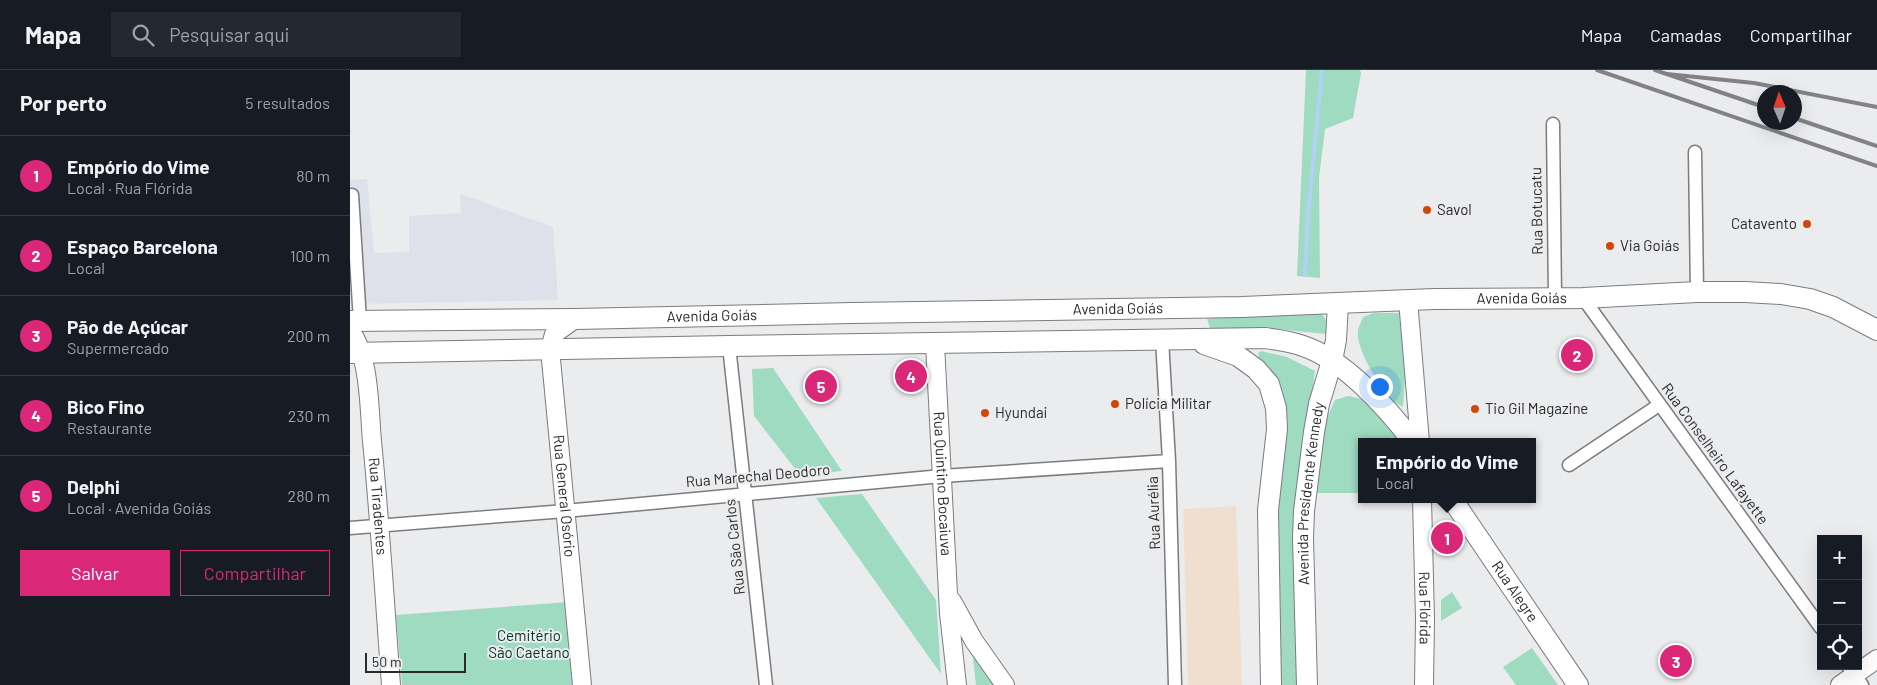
<!DOCTYPE html>
<html lang="pt">
<head>
<meta charset="utf-8">
<style>
	:root { --surface:#171b24; --page:#242831; --text:#f1f3f6; --muted:#9ea1a6; --line:#363941; --accent:#db2777 }
	body { margin:0; font-family:Barlow,sans-serif; background:var(--page); color:var(--text) }
	.controls { position:absolute; right:15px; bottom:15px; display:grid; overflow:hidden; border-radius:0px; box-shadow:0 5px 20px #0002 }
	.controls button { width:45px; height:45px; display:grid; place-items:center; padding:0; border:0; border-bottom:1px solid var(--line); background:var(--surface); color:var(--text); font:25px sans-serif }
	.compass { position:absolute; left:1407px; top:15px; width:45px; height:45px; border-radius:50%; background:var(--surface); box-shadow:0 5px 20px #0002; rotate:358deg }
	.scale { position:absolute; left:15px; bottom:12px; width:101px; box-sizing:border-box; padding-left:5px; border:2px solid #2a2a2b; border-top:0; font-size:14px; line-height:18px; white-space:nowrap; color:#2a2a2b; -webkit-text-stroke:4px #ebecee; paint-order:stroke }
	.you { position:absolute; left:1029px; top:316px; width:18px; height:18px; margin:-12px; border:4px solid #fff; border-radius:50%; background:#1a73e8; box-shadow:0 0 0 8px #1a73e833 }
	.badge { display:grid; place-items:center; width:32px; height:32px; border-radius:50%; background:var(--accent); color:#fff; font-size:16px; font-weight:700 }
	.pin { position:absolute; translate:-50% -50%; border:2px solid #fff; box-shadow:0 1px 5px #0006 }
	.popup { position:absolute; left:1008px; top:368px; width:178px; height:65px; box-sizing:border-box; display:grid; place-content:center; border-radius:0px; background:var(--surface); filter:drop-shadow(0 1px 4px #0005); font-size:16px; white-space:nowrap; color:var(--muted) }
	.popup b { font-size:19px; color:var(--text) }
	.popup::after { content:''; position:absolute; left:50%; top:100%; margin-left:-10px; border:10px solid transparent; border-top-color:var(--surface) }
	.list { margin:0; padding:0; list-style:none }
	h2 { display:flex; justify-content:space-between; align-items:center; height:65px; margin:0; padding:0 20px; font-size:21px }
	h2 small { font-size:16px; font-weight:400; color:var(--muted) }
	.list li { display:grid; grid-template-columns:32px 1fr auto; gap:15px; align-items:center; box-sizing:border-box; height:80px; padding:0 20px; border-top:1px solid var(--line) }
	.list b { display:block; font-size:19px; white-space:nowrap }
	.list p { margin:0; font-size:16px; white-space:nowrap; color:var(--muted) }
	.list em { font-size:16px; font-style:normal; color:var(--muted) }
	.actions { display:flex; gap:10px; padding:15px 20px }
	.actions a { flex:1; padding:11px 0; border:1px solid var(--accent); border-radius:0px; text-align:center; font-size:18px; color:var(--accent) }
	.actions .main { background:var(--accent); color:#fff }
	.icon { flex:none; width:28px; height:28px; fill:none; stroke:currentColor; stroke-width:2; stroke-linecap:round; stroke-linejoin:round }
	.map { position:relative; flex:none; width:1527px; height:615px; overflow:hidden }
	header { display:flex; align-items:center; gap:30px; box-sizing:border-box; height:70px; padding:0 25px; background:var(--surface); border-bottom:1px solid var(--line) }
	header strong { font-size:24px }
	nav { display:flex; gap:28px; margin-inline-start:auto; font-size:18px }
	.search { width:350px; height:45px; background:var(--page); display:flex; align-items:center; gap:12px; box-sizing:border-box; padding:0 18px; border-radius:0px; color:var(--muted); font-size:19px }
	main { display:flex }
	aside { flex:1; background:var(--surface) }
	.map>svg:first-child { display:block }
	.built { fill:#dee0ea }
	.medical { fill:#f0dfce }
	.green { fill:#9fdbc0 }
	.lines { fill:none; stroke-linecap:round; stroke-linejoin:round }
	.stream { stroke:#b2d1f6; stroke-width:4 }
	.street-casing { stroke:#7c7c7e; stroke-width:15 }
	.secondary-casing { stroke:#7c7c7e; stroke-width:20 }
	.primary-casing { stroke:#7c7c7e; stroke-width:22 }
	.street { stroke:#fff; stroke-width:12 }
	.secondary { stroke:#fff; stroke-width:18 }
	.primary { stroke:#fff; stroke-width:20 }
	.rail { stroke:#828284; stroke-width:4 }
	.poi-dot { fill:#ce480a; stroke:#ebecee; stroke-width:2 }
	.labels { text-anchor:middle; stroke-width:4; stroke-linejoin:round; paint-order:stroke }
	.poi-label { font-size:15px; fill:#2a2a2b; stroke:#ebecee; text-anchor:start }
	.street-label { font-size:15px; fill:#2a2a2b; stroke:#ebecee }
	.park-label { font-size:15px; fill:#003523; stroke:#ebecee }
</style>
</head>
<body>
<header>
<strong>Mapa</strong>
<div class="search"><svg class="icon" aria-label="search" viewBox="0 0 24 24"><circle cx="10" cy="10" r="6"/><path d="M15 15l6 6"/></svg>Pesquisar aqui</div>
<nav><a>Mapa</a><a>Camadas</a><a>Compartilhar</a></nav>
</header>
<main>
<aside>
<h2>Por perto<small>5 resultados</small></h2>
<ul class="list">
<li><span class="badge">1</span><div><b>Empório do Vime</b><p>Local · Rua Flórida</p></div><em>80 m</em></li>
<li><span class="badge">2</span><div><b>Espaço Barcelona</b><p>Local</p></div><em>100 m</em></li>
<li><span class="badge">3</span><div><b>Pão de Açúcar</b><p>Supermercado</p></div><em>200 m</em></li>
<li><span class="badge">4</span><div><b>Bico Fino</b><p>Restaurante</p></div><em>230 m</em></li>
<li><span class="badge">5</span><div><b>Delphi</b><p>Local · Avenida Goiás</p></div><em>280 m</em></li>
</ul>
<div class="actions"><a class="main">Salvar</a><a>Compartilhar</a></div>
</aside>
<div class="map">
<svg width="1527" height="615" viewBox="0 0 1527 615">
	<rect width="100%" height="100%" fill="#ebecee"/>
	<path class="built" d="M17,109l7,74 35,-1v-36l52,-3 -1,-19 93,33 5,73 -208,4v-124z"/>
	<path class="medical" d="M886,436l6,179h-54l-5,-176z"/>
	<path class="green" d="M956,0h54l1,3 -8,45 -28,11 -6,49 1,100 -23,-2z
		M1024,243h30l3,35 -4,59c-3,-2 -8,-4 -10,-6 -12,-12 -38,-53 -35,-70 0,-4 4,-10 5,-14z
		M972,244l6,9 -2,11 -62,-6h-54l-3,-9 37,-4z
		M911,281l26,6 28,14 -17,136 3,178h-23v-173l8,-87 -26,-64 -2,-8z
		M423,298l69,103 -42,4 -46,-59 -2,-47z
		M998,326l15,3 17,15 22,28h-40v51h-51l11,-64 13,-29z
		M512,424l74,106 5,74 -125,-176z
		M1102,522l10,16 -21,13v-21z
		M218,532l6,83h-172l-6,-70z
		M622,578l27,37h-23z
		M1182,578l26,37h-42l-13,-18z"/>
	<g class="lines">
		<path class="stream" d="M955,205l3,-60 14,-145"/>
		<g class="street-casing">
			<path id="street" d="M1203,54l2,174
				M1345,82l2,140
				M2,125l8,126
				M1233,228l238,330
				M812,269l7,122 6,224
				M379,276l37,339
				M1219,395l90,-60
				M0,458l215,-17 377,-35 227,-15
				M1498,596l14,19"/>
		</g>
		<g class="secondary-casing">
			<g id="secondary">
				<path d="M1058,230l12,142"/>
				<path id="s1" d="M225,249l-21,15 -4,15 32,336"/>
				<path id="s2" d="M0,260c20,27 19,77 22,111 8,81 13,163 19,244"/>
				<path id="s3" d="M585,274l14,269 8,72"/>
				<path id="s4" d="M1072,429l3,120 -1,66"/>
				<path d="M602,531l22,40 31,44"/>
				<path d="M1490,615l37,-26"/>
			</g>
		</g>
		<g class="primary-casing">
			<g id="primary">
				<path id="s5" d="M0,251l225,-2 277,-6 390,-6 192,-8 149,-1 114,-6h48l36,2 29,5 23,8 44,23"/>
				<path d="M854,274l34,12 18,13 13,15 7,24 1,21 -9,81 3,175"/>
				<path d="M0,283l379,-7 536,-8c13,2 26,3 38,8 40,13 85,62 110,96"/>
				<path id="s6" d="M1102,429l126,186"/>
				<path id="s7" d="M957,615l-4,-147 1,-27 10,-79 5,-28 13,-43 4,-21 2,-37"/>
			</g>
		</g>
		<use href="#street" class="street"/>
		<use href="#secondary" class="secondary"/>
		<use href="#primary" class="primary"/>
		<path class="rail" d="M1247,0l280,96
			M1305,0l109,37
			M1317,4l87,9 123,24
			M1444,48l83,28"/>
	</g>
	<g class="poi-dot">
		<circle cx="1077" cy="140" r="5"/>
		<circle cx="1457" cy="154" r="5"/>
		<circle cx="1260" cy="176" r="5"/>
		<circle cx="765" cy="334" r="5"/>
		<circle cx="1125" cy="339" r="5"/>
		<circle cx="635" cy="343" r="5"/>
	</g>
	<g class="labels">
		<g class="poi-label">
			<text x="1087" y="145">Savol</text>
			<text x="1447" y="159" text-anchor="end">Catavento</text>
			<text x="1270" y="181">Via Goiás</text>
			<text x="775" y="339">Polícia Militar</text>
			<text x="1135" y="344">Tio Gil Magazine</text>
			<text x="645" y="348">Hyundai</text>
		</g>
		<g class="street-label">
			<text transform="translate(1187 141) rotate(-91)" y="5">Rua Botucatu</text>
			<text dy="5" stroke="none"><textPath href="#s5" startOffset="1172">Avenida Goiás</textPath></text>
			<text dy="5" stroke="none"><textPath href="#s5" startOffset="768">Avenida Goiás</textPath></text>
			<text dy="5" stroke="none"><textPath href="#s5" startOffset="362">Avenida Goiás</textPath></text>
			<text transform="translate(1365 384) rotate(54)" y="5">Rua Conselheiro Lafayette</text>
			<text transform="translate(408 406) rotate(-5)" y="5">Rua Marechal Deodoro</text>
			<text dy="5" stroke="none"><textPath href="#s3" startOffset="140">Rua Quintino Bocaiuva</textPath></text>
			<text dy="5" stroke="none"><textPath href="#s7" startOffset="192">Avenida Presidente Kennedy</textPath></text>
			<text dy="5" stroke="none"><textPath href="#s1" startOffset="189">Rua General Osório</textPath></text>
			<text dy="5" stroke="none"><textPath href="#s2" startOffset="180">Rua Tiradentes</textPath></text>
			<text transform="translate(804 443) rotate(-92)" y="5">Rua Aurélia</text>
			<text transform="translate(385 477) rotate(-96)" y="5">Rua São Carlos</text>
			<text dy="5" stroke="none"><textPath href="#s6" startOffset="112">Rua Alegre</textPath></text>
			<text dy="5" stroke="none"><textPath href="#s4" startOffset="109">Rua Flórida</textPath></text>
		</g>
		<g class="park-label">
			<text x="179" y="571">Cemitério<tspan x="179" dy="17">São Caetano</tspan></text>
		</g>
	</g>
</svg>
<div class="controls">
<button>+</button>
<button>−</button>
<button><svg class="icon" aria-label="locate" viewBox="0 0 24 24"><circle cx="12" cy="12" r="6"/><path d="M12 2v4M12 18v4M2 12h4M18 12h4"/></svg></button>
</div>
<svg class="compass" viewBox="-18 -18 36 36"><path d="M0-13l5 13h-10z" fill="#e53935"/><path d="M0 13l5-13h-10z" fill="#9ea1a6"/></svg>
<div class="scale">50 m</div>
<div class="you"></div>
<div class="pin badge" style="left:1097px;top:468px">1</div>
<div class="popup"><b>Empório do Vime</b>Local</div>
<div class="pin badge" style="left:1227px;top:285px">2</div>
<div class="pin badge" style="left:1326px;top:591px">3</div>
<div class="pin badge" style="left:561px;top:306px">4</div>
<div class="pin badge" style="left:471px;top:316px">5</div>
</div>
</main>
</body>
</html>
